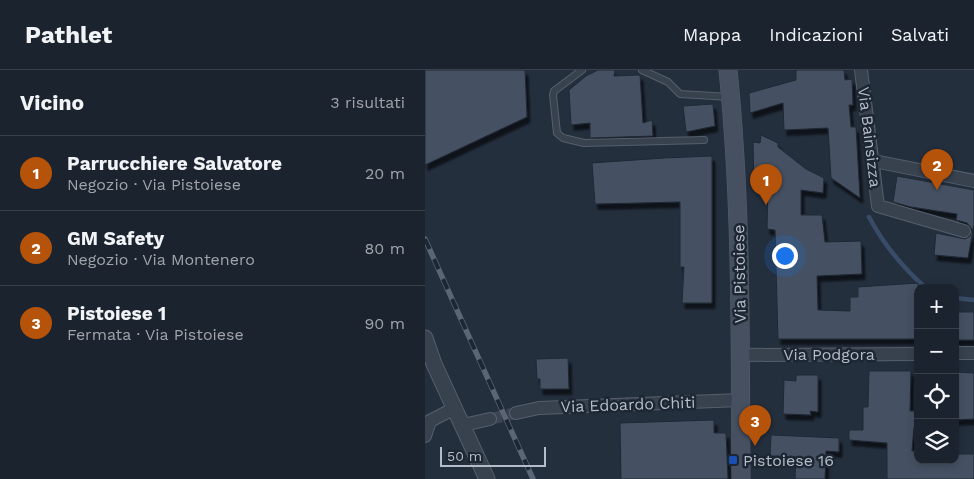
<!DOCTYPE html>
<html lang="it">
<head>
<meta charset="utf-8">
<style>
	:root { --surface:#1b232e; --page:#282f3a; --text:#f1f3f6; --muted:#a0a4aa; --line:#39404a; --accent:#b45309 }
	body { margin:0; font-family:"Work Sans",sans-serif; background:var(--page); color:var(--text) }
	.controls { position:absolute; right:15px; bottom:15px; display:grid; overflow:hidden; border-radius:10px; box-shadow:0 2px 8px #0003 }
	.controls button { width:45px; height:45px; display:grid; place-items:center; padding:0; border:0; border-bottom:1px solid var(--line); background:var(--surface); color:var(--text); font:25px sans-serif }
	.scale { position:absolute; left:15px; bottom:12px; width:106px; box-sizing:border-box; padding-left:5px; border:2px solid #b4bcc9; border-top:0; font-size:14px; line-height:18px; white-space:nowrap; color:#b4bcc9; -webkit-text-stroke:4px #1d2633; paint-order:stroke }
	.you { position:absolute; left:359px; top:185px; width:18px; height:18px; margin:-12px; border:4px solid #fff; border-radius:50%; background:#1a73e8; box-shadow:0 0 0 8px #1a73e833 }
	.badge { display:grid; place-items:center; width:32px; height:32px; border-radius:50%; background:var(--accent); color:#fff; font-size:16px; font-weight:700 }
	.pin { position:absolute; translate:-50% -41px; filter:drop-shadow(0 1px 2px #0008) }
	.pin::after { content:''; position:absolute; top:26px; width:18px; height:15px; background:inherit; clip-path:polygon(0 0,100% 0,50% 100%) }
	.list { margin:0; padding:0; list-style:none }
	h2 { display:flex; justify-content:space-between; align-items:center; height:65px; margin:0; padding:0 20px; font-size:21px }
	h2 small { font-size:16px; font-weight:400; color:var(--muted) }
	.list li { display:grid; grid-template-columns:32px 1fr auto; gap:15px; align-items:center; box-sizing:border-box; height:75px; padding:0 20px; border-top:1px solid var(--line) }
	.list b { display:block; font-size:19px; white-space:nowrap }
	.list p { margin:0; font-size:16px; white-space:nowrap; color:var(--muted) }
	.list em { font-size:16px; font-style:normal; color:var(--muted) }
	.icon { flex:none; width:28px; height:28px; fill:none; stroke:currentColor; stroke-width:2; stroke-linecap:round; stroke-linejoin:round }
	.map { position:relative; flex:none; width:549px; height:409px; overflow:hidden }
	header { display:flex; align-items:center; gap:30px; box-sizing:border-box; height:70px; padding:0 25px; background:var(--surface); border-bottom:1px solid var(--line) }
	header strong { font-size:24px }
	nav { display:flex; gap:28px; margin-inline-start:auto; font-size:18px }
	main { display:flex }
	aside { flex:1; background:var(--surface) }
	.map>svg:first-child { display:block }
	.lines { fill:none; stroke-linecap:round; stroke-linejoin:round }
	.stream { stroke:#394c67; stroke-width:4.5 }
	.building { fill:#455162; stroke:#1f2835; filter:url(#shadow) }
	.minor-tunnel { stroke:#3a4453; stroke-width:12; stroke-dasharray:12 6; stroke-linecap:butt }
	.service-casing { stroke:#565f6c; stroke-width:8 }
	.minor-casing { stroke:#565f6c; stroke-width:14 }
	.tertiary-casing { stroke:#565f6c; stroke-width:17 }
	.secondary-casing { stroke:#565f6c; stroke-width:19 }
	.service { stroke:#38414e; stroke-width:6 }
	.minor { stroke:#38414e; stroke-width:12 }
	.tertiary { stroke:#38414e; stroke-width:15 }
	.secondary { stroke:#465061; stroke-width:18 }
	.rail-casing { stroke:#5a6575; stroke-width:5.5 }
	.rail { stroke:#1d2633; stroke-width:4; stroke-dasharray:11; stroke-linecap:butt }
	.transit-dot { fill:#1a4fb4; stroke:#1d2633; stroke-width:2 }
	.labels { text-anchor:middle; stroke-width:5; stroke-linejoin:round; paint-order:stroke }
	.street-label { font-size:16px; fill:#b4bcc9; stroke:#1d2633 }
	.poi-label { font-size:16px; fill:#b4bcc9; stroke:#1d2633; text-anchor:start }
</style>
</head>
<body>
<header>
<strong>Pathlet</strong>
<nav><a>Mappa</a><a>Indicazioni</a><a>Salvati</a></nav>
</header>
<main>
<aside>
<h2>Vicino<small>3 risultati</small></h2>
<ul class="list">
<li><span class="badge">1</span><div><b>Parrucchiere Salvatore</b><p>Negozio · Via Pistoiese</p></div><em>20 m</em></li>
<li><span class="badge">2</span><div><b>GM Safety</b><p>Negozio · Via Montenero</p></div><em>80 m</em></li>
<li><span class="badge">3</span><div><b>Pistoiese 1</b><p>Fermata · Via Pistoiese</p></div><em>90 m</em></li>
</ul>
</aside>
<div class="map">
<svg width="549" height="409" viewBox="0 0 549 409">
	<defs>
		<filter id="shadow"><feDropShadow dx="3" dy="5.5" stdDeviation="1" flood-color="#0009"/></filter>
	</defs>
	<rect width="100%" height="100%" fill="#242f3e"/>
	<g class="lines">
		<path class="stream" d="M444,147c15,28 33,50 57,71
			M530,228l19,2"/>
	</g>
	<path class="building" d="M0,0h100l2,47 -102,48z
		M173,0h17l-1,6 26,-1 3,48 9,-3 1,16 -63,2v-15l-19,2 -2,-35 17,-14z
		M371,0h48l1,10 7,-1 1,26h-4l2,22h5l4,71 -29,-20 -3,-50 -44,2 -1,-27 -33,10 -1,-20 47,-13z
		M288,34l2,22 -29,6 -3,-26z
		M336,65l17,8v4l28,22 18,9 -1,15 -22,-3v25h21l3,27 36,-1 1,33 -45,2 1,34 32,1v-14h8v-10l60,-4v56h-140l-3,-109 -8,-1 1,-42 -14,-1 -1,-44 7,1z
		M287,86v147h-30l2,-36h-4v-65l-85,2 -3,-41 72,-5z
		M472,106l77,14v34l-6,34 -34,-3 2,-22 29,6 5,-3 2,-7 -5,-6 -11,-3 1,-6 -46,-7 -18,-5z
		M530,242h19v28h-19z
		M143,288l1,31h-29v-10h-3l-1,-20z
		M444,301h42l-1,40h8v16h-4l-2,24h6v9h37v-6h19v25h-87v-36l-38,-3v-10h14v-23h5z
		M530,302l19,1v46l-19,1z
		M371,305h22v37l-8,-1 1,4 -28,-1 1,-34 12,1z
		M289,350v13h12l2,46h-107l-1,-56z
		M346,365l68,3v14l-13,-1 -1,28h-30l1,-22 -26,-1z"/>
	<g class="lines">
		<path class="minor-tunnel" d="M65,349l26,-6"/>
		<g class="service-casing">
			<path id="service" d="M157,0l-28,21 -1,4 4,38 6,5 21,5 120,-3
				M217,0l26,12 12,12 50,3"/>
		</g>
		<g class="minor-casing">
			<path id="minor" d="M436,0l17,136 86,25
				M449,91l100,20
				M530,283h19
				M316,285l177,-1
				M91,343l23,-5 201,-8
				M38,355l27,-6
				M0,366l5,-15 25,-13"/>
		</g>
		<g class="tertiary-casing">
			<path id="tertiary" d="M0,268l9,26 53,115"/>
		</g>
		<g class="secondary-casing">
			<path id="secondary" d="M303,0c14,136 12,273 13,409"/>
		</g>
		<use href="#service" class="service"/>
		<use href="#minor" class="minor"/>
		<use href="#tertiary" class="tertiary"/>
		<use href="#secondary" class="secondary"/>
		<g class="rail-casing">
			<path id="rail" d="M0,169l108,240"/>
		</g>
		<use href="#rail" class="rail"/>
	</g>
	<rect class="transit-dot" x="303" y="385" width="10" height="10" rx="2.5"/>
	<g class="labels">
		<g class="street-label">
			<text transform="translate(445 67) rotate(83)" y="6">Via Bainsizza</text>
			<text transform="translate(314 204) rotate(-91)" y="6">Via Pistoiese</text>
			<text x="404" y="290">Via Podgora</text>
			<text transform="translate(203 334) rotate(-2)" y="6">Via Edoardo Chiti</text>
		</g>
		<g class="poi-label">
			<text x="318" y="396">Pistoiese 16</text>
		</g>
	</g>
</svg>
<div class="controls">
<button>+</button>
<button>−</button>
<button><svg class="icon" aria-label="locate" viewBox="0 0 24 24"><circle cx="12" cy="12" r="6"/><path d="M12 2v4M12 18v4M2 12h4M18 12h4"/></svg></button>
<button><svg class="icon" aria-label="layers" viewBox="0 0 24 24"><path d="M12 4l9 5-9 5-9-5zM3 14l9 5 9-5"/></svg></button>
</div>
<div class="scale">50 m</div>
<div class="you"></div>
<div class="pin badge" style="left:341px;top:135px">1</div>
<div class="pin badge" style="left:512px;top:120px">2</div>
<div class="pin badge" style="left:330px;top:376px">3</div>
</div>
</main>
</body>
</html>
